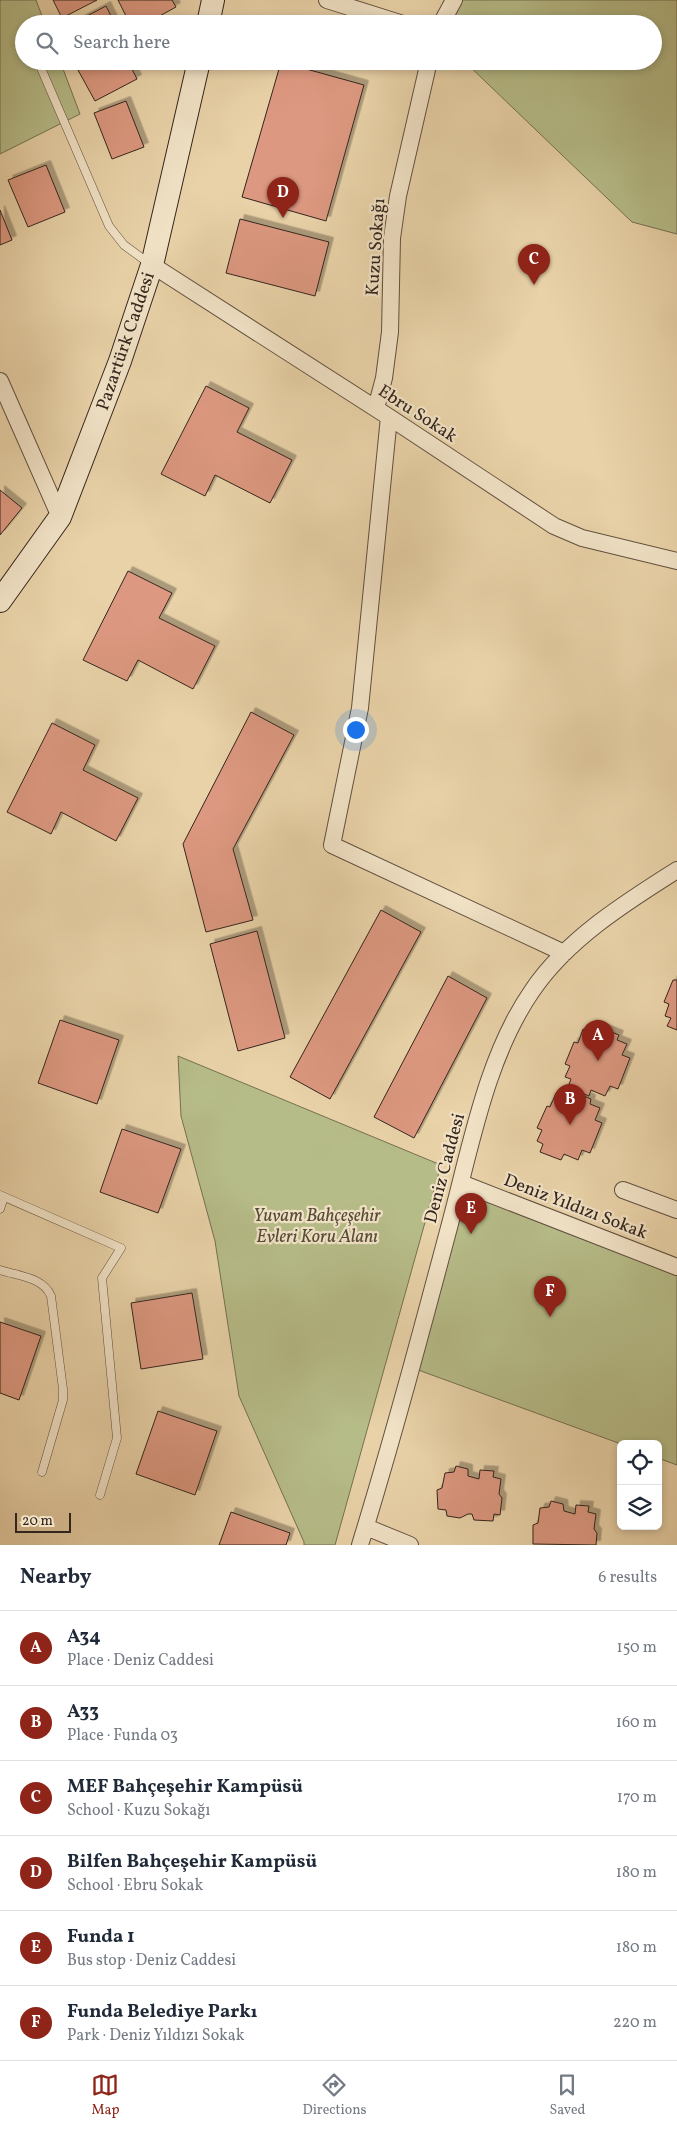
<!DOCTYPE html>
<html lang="en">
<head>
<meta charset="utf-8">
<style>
	:root { --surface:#fff; --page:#f2f2f3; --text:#1f2937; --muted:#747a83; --line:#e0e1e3; --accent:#8f2418 }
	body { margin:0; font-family:Vollkorn,serif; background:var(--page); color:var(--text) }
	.controls { position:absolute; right:15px; bottom:15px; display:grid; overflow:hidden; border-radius:8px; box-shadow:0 2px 8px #0003 }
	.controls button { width:45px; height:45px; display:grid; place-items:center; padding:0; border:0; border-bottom:1px solid var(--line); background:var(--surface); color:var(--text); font:25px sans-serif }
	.scale { position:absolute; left:15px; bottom:12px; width:56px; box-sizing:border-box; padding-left:5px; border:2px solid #34251d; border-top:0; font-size:14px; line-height:18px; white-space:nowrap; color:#34251d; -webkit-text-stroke:4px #f1e2c6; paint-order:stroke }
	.you { position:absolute; left:355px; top:729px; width:18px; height:18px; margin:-12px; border:4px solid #fff; border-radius:50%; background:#1a73e8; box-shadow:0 0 0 8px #1a73e833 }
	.badge { display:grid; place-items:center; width:32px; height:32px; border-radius:50%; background:var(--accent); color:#fff; font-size:16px; font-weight:700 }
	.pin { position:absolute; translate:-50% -41px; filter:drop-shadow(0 1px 2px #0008) }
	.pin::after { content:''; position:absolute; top:26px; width:18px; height:15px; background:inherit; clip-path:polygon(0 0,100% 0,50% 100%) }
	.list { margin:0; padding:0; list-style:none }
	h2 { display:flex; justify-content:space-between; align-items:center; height:65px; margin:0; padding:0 20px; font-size:21px }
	h2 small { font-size:16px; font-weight:400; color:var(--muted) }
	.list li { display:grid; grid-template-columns:32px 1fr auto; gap:15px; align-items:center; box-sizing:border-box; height:75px; padding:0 20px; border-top:1px solid var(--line) }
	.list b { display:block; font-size:19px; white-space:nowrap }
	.list p { margin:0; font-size:16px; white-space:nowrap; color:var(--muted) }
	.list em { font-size:16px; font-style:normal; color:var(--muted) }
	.icon { flex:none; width:28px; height:28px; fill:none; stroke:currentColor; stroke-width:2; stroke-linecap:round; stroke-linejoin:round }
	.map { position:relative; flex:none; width:677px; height:1545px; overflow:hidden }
	.search { position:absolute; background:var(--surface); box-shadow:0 2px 8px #0003; left:15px; right:15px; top:15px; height:55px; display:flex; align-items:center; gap:12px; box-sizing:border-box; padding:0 18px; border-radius:28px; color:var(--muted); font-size:19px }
	.sheet { height:515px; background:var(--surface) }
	nav { display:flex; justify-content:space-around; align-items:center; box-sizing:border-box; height:70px; border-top:1px solid var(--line); background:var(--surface); font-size:14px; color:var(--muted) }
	nav a { display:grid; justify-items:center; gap:2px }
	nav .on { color:var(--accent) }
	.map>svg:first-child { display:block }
	.green { fill:#b6bc88; stroke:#757052 }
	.building { fill:#dc9880; stroke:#34251d; filter:url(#shadow) }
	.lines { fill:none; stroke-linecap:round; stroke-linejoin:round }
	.lane-casing { stroke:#615040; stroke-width:9 }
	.street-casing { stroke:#615040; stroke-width:18 }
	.secondary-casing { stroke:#34251d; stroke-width:24 }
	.lane { stroke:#f1e2c6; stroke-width:8 }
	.street { stroke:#f1e2c6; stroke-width:16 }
	.secondary { stroke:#f1e2c6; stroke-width:22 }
	.labels { text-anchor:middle; stroke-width:4.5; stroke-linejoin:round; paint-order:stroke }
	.street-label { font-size:18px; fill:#34251d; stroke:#f1e2c6 }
	.park-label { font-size:18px; font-style:italic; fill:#544b38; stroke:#f1e2c6 }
</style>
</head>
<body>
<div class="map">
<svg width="677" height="1545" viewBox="0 0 677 1545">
	<defs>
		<filter id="shadow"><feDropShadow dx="4.5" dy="-4.5" stdDeviation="0" flood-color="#0004"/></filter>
	</defs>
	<rect width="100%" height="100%" fill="#e9d2a8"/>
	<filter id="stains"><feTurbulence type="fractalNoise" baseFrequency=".004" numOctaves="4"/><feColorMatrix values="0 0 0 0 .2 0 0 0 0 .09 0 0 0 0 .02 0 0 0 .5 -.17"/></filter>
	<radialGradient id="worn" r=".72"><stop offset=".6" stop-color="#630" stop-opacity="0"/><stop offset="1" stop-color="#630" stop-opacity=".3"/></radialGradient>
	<path class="green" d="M0,0h36l9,24h-21v37h36l20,53 -80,40z
		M454,0h223v234l-45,-12 -168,-161h189v-37h-212z
		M178,1056l263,109 -106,380h-31v-3l-65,-146 -24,-155 -34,-125z
		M461,1183l216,84v198l-19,-7v-14h-37l-211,-77z"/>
	<path class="building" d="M53,0h44l-35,18z
		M118,0h54l4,7 -31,17h-15z
		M106,6l9,18h-43z
		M96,61h32l9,18 -42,22 -17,-31z
		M281,62l83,23 -38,136 -84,-24z
		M126,101l18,46 -32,12 -18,-46z
		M46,165l19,47 -37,15 -20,-47z
		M0,210l12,30 -12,5z
		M240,219l89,23 -14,54 -89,-23z
		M206,386l43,22 -12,24 55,28 -22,43 -55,-28 -10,21 -44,-22z
		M0,490l22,18 -22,27z
		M128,571l44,22 -13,25 56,28 -22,43 -55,-29 -11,21 -44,-21z
		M251,712l43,23 -61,114 20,71 -47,12 -23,-88z
		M52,723l43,22 -12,25 55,28 -22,43 -55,-29 -10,22 -44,-22z
		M381,910l40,22 -91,167 -40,-22z
		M257,931l28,107 -47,13 -28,-107z
		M448,976l39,22 -73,140 -40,-21z
		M673,980h4v50l-10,-4 4,-8 -6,-2 4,-12 -5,-2z
		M60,1020l59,20 -22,64 -59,-21z
		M592,1024l27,11 -2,5 10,4 -5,11 8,3 -12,31 -8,-3 -5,10 -14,-6 -2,6 -21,-9 3,-8 -6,-2 5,-11 -5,-2 9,-22 4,1 5,-14 6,2z
		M564,1088l27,11 -1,5 10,4 -5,12 7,3 -12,30 -8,-3 -4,10 -14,-6 -3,6 -21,-8 3,-8 -6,-3 5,-11 -5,-2 10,-22 3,1 6,-14 6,3z
		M122,1129l59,20 -23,64 -58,-21z
		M192,1293l11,66 -62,10 -10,-66z
		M0,1322l41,14 -22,64 -19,-7z
		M158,1411l59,20 -22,64 -59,-21z
		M456,1466l12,3v7l11,3 1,-9 14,1 -1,6 8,2 -2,15 3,4 -2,17 -6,-1 -1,7 -19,-1 -2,-6h-4l-8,4 -13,-2 -1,-6 -8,-1 -1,-19 5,-2 3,-15 9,-1z
		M551,1501l12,3 1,7 11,3 1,-9 13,1 -1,6 8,2 -2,15 3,4 -1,12 -63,-1v-19l5,-2 2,-15 9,-1z
		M231,1512l59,21 -4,12h-67z"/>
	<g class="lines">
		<g class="lane-casing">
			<path id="lane" d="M38,61l71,165 15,19 26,19
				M0,1195l121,53 -19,30 15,160 -17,57
				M0,1209l4,-12
				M0,1270c18,6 43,7 51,26l12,93v11l-21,72"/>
		</g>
		<g class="street-casing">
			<path id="street" d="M327,0l76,24
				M441,24l13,-24
				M152,265l237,152 165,109 28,12 95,23
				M0,381l60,136
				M376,408l8,-30 6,-46 2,-94 6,-42 31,-135
				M389,417l-29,291 -28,137 232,108
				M461,1183l216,84
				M623,1190l54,20
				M366,1527l44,18
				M360,1545c33,-107 62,-216 91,-325 20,-75 36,-164 81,-229 34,-51 94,-89 145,-121"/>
		</g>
		<g class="secondary-casing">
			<path id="secondary" d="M208,24l5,-24
				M0,601l60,-84 60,-156 32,-96 47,-204"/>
		</g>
		<use href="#lane" class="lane"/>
		<use href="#street" class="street"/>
		<use href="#secondary" class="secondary"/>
	</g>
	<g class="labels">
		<g class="street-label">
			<text transform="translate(375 247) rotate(-86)" y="6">Kuzu Sokağı</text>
			<text transform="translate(125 341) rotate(-71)" y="6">Pazartürk Caddesi</text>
			<text transform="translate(418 413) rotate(33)" y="6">Ebru Sokak</text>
			<text transform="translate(444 1168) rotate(-75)" y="6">Deniz Caddesi</text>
			<text transform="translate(576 1206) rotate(21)" y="6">Deniz Yıldızı Sokak</text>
		</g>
		<g class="park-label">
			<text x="317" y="1221">Yuvam Bahçeşehir<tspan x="317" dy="21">Evleri Koru Alanı</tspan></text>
		</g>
	</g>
	<rect width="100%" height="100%" filter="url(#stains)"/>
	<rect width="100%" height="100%" fill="url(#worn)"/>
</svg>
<div class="controls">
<button><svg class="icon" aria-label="locate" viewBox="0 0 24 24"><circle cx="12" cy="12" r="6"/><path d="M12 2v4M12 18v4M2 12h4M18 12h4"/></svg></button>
<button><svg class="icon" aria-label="layers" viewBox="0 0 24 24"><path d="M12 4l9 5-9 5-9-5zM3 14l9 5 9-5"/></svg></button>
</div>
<div class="scale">20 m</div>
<div class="you"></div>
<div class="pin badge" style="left:598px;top:1061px">A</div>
<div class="pin badge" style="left:570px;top:1125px">B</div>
<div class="pin badge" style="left:534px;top:285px">C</div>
<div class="pin badge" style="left:283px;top:218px">D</div>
<div class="pin badge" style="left:471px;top:1234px">E</div>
<div class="pin badge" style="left:550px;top:1317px">F</div>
<div class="search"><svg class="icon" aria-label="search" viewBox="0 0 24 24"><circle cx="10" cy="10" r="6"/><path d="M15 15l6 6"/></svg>Search here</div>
</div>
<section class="sheet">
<h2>Nearby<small>6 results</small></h2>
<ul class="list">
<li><span class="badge">A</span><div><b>A34</b><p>Place · Deniz Caddesi</p></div><em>150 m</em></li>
<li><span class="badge">B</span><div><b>A33</b><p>Place · Funda 03</p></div><em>160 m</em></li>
<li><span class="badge">C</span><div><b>MEF Bahçeşehir Kampüsü</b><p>School · Kuzu Sokağı</p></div><em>170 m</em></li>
<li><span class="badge">D</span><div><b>Bilfen Bahçeşehir Kampüsü</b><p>School · Ebru Sokak</p></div><em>180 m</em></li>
<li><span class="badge">E</span><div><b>Funda 1</b><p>Bus stop · Deniz Caddesi</p></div><em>180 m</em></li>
<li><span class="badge">F</span><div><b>Funda Belediye Parkı</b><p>Park · Deniz Yıldızı Sokak</p></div><em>220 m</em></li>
</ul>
</section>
<nav>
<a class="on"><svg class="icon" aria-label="map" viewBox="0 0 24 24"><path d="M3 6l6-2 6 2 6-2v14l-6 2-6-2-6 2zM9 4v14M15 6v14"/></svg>Map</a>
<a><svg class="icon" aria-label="directions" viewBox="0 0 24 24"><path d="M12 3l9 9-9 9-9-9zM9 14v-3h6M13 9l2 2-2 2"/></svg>Directions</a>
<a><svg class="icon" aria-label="saved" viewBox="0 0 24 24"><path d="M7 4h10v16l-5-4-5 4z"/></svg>Saved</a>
</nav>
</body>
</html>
